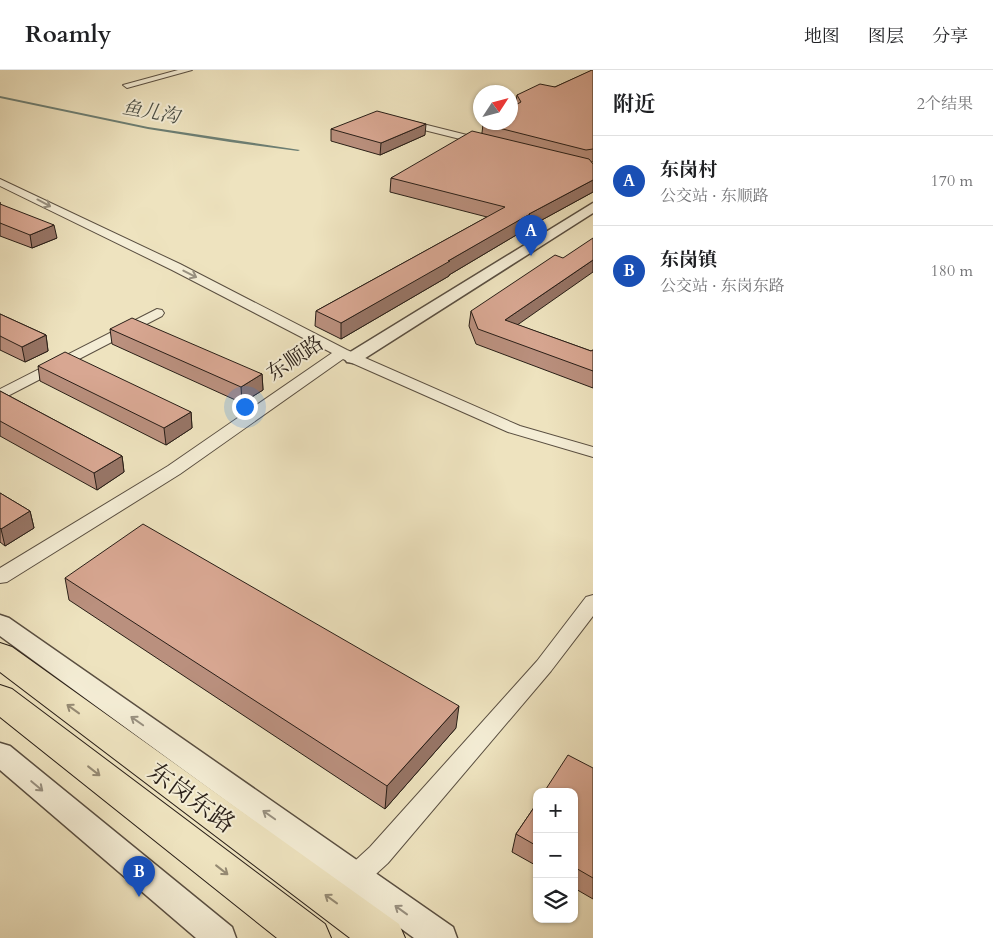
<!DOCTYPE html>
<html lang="zh">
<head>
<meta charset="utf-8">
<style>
	:root { --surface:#fff; --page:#f6f6f6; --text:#202124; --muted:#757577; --line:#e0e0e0; --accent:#8f2418 }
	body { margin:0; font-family:Cardo,"Noto Serif SC",serif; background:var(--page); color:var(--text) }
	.controls { position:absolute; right:15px; bottom:15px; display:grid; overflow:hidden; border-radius:10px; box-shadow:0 1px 4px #0004 }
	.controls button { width:45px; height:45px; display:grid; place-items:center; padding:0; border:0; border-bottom:1px solid var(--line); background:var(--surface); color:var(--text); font:25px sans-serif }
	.compass { position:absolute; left:473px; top:15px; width:45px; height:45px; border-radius:50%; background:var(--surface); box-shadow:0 1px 4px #0004; rotate:54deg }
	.you { position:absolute; left:244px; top:336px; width:18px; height:18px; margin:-12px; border:4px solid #fff; border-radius:50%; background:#1a73e8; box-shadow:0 0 0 8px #1a73e833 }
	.badge { display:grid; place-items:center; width:32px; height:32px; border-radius:50%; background:var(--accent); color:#fff; font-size:16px; font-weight:700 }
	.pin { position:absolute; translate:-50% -41px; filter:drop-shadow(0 1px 2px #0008) }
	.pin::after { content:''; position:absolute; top:26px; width:18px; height:15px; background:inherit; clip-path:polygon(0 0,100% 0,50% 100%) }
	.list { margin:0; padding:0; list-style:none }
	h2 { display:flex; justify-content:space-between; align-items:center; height:65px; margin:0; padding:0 20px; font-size:21px }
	h2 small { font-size:16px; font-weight:400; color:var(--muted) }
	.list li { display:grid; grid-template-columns:32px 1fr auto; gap:15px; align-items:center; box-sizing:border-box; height:90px; padding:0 20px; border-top:1px solid var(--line) }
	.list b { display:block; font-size:19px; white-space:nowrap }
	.list p { margin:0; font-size:16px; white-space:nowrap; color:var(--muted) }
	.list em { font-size:16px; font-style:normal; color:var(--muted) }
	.icon { flex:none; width:28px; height:28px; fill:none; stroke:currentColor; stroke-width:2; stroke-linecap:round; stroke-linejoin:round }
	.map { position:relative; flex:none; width:593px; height:868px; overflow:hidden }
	header { display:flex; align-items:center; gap:30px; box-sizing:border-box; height:70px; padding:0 25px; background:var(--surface); border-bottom:1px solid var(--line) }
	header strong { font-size:24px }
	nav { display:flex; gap:28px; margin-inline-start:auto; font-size:18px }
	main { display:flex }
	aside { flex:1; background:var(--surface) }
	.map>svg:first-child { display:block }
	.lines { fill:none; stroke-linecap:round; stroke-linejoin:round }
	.stream { fill:#6c7e73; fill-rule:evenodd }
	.minor-casing { stroke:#5a4f41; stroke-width:2 }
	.tertiary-casing { stroke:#5a4f41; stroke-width:3 }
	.primary-casing { stroke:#281e17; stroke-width:2 }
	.minor { fill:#f4edd5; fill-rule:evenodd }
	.tertiary { fill:#f4edd5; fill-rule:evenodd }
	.primary { fill:#eee3bf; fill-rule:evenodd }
	.wall { fill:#ba907e; stroke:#281e17 }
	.shaded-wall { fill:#977566; stroke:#281e17 }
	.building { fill:#d8a792; stroke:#281e17 }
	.oneway { stroke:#989080 }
	.oneway2 { stroke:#958a73 }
	.labels { text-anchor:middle; stroke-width:4; stroke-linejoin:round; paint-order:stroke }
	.far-water-label { font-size:19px; font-style:italic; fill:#4a4e45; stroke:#f4edd5 }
	.street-label { font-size:21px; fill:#281e17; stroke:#f4edd5 }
	.near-street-label { font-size:25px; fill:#281e17; stroke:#f4edd5 }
</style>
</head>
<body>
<header>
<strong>Roamly</strong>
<nav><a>地图</a><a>图层</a><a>分享</a></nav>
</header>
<main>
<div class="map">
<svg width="593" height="868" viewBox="0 0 593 868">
	<rect width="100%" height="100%" fill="#eee3bf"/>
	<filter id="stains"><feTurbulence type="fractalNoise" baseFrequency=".004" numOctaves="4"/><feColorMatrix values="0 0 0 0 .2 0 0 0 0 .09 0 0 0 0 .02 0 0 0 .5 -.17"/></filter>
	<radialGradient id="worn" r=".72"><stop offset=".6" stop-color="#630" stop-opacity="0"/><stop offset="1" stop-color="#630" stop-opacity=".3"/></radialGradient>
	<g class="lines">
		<path class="stream" d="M0,26l148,31 152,23 -2,1 -68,-9 -82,-13 -148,-31z"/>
		<g class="minor-casing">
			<path id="minor" d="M178,0h14l-65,18 -4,-3z
				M403,49l84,21 2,2 -5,3 -84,-21 -2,-2z
				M0,109l180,85 167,86 173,76 73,21v10l-85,-25 -165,-73 -163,115 -173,108 -7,1v-15l168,-102 164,-113 -160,-83 -172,-84z
				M157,239l5,1 2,3 -2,3 -162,84v-11z
				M593,525v21l-42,55 -163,192 -24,22 -9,3 -9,-3 -4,-8 4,-8 24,-22 167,-186 49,-64z"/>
		</g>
		<g class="tertiary-casing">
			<path id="tertiary" d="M593,133v10l-234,149 -6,1 -6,-1 -3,-4 3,-4z
				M0,545l9,3 444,309 4,11h-43l-414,-302z
				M0,673l10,3 222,181 4,11h-40l-196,-168z"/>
		</g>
		<g class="primary-casing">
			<path id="primary" d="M0,573l12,4 387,277 6,14h-55l-350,-266z
				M0,615l12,4 313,235 6,14h-54l-277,-221z"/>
		</g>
		<use href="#minor" class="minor"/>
		<use href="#tertiary" class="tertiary"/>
		<use href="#primary" class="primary"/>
	</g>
	<path class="wall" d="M593,0v92h-2l2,2v28l-64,35 -1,1 -79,47v1l-108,63 -26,-13 1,-15 171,-94 -97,-25 1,-14 91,-45 1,-9 32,-18 2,-11 38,-8z
		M331,59l94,6 -45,20 -49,-14z
		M0,132v2l57,34 -25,10 -32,-12z
		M471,241l47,14 73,26 2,-1v38l-117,-44 -7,-18z
		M0,244l46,21 2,16 -23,11 -25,-12z
		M110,259l152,45 1,16 -21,13 -130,-59z
		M38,296l153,46 1,16 -26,17 -126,-64z
		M0,321l122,65 2,16 -27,18 -97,-54z
		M0,423l30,18 4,17 -29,18 -5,-4z
		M65,508l391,150 -71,81 -316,-209z
		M593,698v131l-19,-11v-96z
		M537,733v63l-25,-14 4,-18z"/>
	<path class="shaded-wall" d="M426,54l-1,11 -45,20 1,-12z
		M593,110v12l-64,35 -1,1 -79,47v1l-108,63v-16l188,-109z
		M54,155l3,13 -25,10 -2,-13z
		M593,190v12l-90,63 2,-15z
		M46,265l2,16 -23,11 -3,-15z
		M262,304l1,16 -21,13 -1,-16z
		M191,342l1,16 -26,17 -2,-17z
		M122,386l2,16 -27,18 -3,-17z
		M30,441l4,17 -29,18 -4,-17z
		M459,636l-3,22 -71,81 2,-23z"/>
	<path class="building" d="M592,0h1v79l-7,1 -103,-26 4,-2h23v-14l11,-6 -4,-7 23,-11 15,3z
		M377,41l49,13 -45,19 -50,-14z
		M472,61l117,28 4,5v16l-64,34h1l-82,47h2l-109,62 -25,-12 189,-104 -114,-29z
		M0,134l54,21 -24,10 -30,-12z
		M593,168v22l-88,60 86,31 2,-1v21l-115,-42 -7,-18 84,-56 8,3z
		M0,244l46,21 -24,12 -22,-11z
		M132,248l130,56 -21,13 -131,-58z
		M65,282l126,60 -27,16 -126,-62z
		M0,321l122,65 -28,17 -94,-52z
		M0,423l30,18 -29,18 -1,-1z
		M143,454l316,182 -72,80 -322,-208z
		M568,685l25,13v110l-19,-11v-75h-30z
		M537,733v43l-21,-12z"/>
	<defs><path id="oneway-shaft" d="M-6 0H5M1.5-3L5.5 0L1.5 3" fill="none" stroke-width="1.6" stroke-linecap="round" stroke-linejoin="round" transform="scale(1.25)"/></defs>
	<g class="oneway">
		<use href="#oneway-shaft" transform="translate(44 133) rotate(28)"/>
		<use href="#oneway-shaft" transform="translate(190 204) rotate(27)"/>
		<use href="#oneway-shaft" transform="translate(137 651) rotate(-145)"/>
		<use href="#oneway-shaft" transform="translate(37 716) rotate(40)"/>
		<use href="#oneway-shaft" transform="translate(269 745) rotate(-145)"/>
		<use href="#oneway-shaft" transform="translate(401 840) rotate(-144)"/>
	</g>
	<g class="oneway2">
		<use href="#oneway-shaft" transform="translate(73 639) rotate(-144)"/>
		<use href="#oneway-shaft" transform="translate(94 701) rotate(38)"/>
		<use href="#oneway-shaft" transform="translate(222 800) rotate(38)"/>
		<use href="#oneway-shaft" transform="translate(331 829) rotate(-144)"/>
	</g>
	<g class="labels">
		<g class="far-water-label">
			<text transform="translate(151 41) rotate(10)" y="7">鱼儿沟</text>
		</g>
		<g class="street-label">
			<text transform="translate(295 288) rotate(-34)" y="7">东顺路</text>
		</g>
		<g class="near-street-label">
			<text transform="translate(192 727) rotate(36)" y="9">东岗东路</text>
		</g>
	</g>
	<rect width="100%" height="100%" filter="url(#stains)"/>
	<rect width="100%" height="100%" fill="url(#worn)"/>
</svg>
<div class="controls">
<button>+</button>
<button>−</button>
<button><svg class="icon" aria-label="layers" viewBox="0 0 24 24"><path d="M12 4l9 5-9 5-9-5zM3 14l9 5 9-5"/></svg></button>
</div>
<svg class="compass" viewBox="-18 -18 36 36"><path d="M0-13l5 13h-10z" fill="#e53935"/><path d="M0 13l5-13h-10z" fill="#757577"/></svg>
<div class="you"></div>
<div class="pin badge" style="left:531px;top:186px;background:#1a4fb4">A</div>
<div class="pin badge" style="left:139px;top:827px;background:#1a4fb4">B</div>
</div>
<aside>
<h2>附近<small>2个结果</small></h2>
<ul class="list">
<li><span class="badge" style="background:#1a4fb4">A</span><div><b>东岗村</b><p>公交站 · 东顺路</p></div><em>170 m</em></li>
<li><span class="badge" style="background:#1a4fb4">B</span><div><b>东岗镇</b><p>公交站 · 东岗东路</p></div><em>180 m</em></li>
</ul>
</aside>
</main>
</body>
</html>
